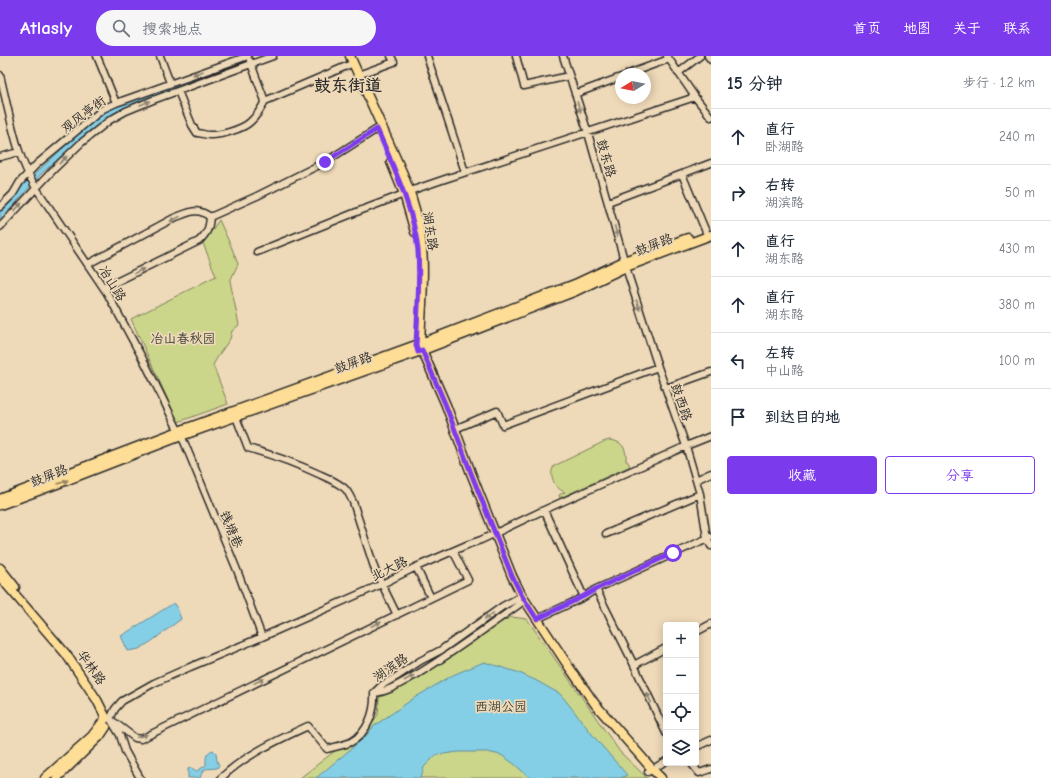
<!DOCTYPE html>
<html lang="zh">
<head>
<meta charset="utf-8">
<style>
	:root { --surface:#fff; --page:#f6f6f7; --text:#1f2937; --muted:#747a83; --line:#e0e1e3; --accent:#7c3aed }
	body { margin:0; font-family:"Comic Neue","LXGW WenKai TC",sans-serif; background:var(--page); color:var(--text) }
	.controls { position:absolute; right:12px; bottom:12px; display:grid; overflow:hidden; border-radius:4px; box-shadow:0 2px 10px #0003 }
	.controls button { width:36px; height:36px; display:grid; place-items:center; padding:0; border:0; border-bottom:1px solid var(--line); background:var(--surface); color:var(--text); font:20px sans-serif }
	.compass { position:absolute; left:615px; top:12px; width:36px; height:36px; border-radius:50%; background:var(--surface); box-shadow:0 2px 10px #0003; rotate:260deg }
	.stop { position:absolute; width:12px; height:12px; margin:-9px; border:3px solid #7c3aed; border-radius:50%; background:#fff }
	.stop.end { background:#7c3aed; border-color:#fff; box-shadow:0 1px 4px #0008 }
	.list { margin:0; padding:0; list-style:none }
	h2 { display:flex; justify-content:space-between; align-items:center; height:52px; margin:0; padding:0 16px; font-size:17px }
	h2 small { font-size:13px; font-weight:400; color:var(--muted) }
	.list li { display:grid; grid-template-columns:26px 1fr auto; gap:12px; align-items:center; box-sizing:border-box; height:56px; padding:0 16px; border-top:1px solid var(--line) }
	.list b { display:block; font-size:15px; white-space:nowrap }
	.list p { margin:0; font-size:13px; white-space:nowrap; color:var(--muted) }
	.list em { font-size:13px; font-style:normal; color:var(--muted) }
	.actions { display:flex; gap:8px; padding:12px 16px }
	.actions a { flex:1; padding:9px 0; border:1px solid var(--accent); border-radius:4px; text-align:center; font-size:14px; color:var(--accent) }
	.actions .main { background:var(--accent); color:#fff }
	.icon { flex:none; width:22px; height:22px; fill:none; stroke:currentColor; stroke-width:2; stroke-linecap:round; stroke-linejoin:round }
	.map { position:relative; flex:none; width:711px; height:722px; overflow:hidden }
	header { display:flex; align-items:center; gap:24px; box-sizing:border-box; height:56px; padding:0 20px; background:var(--accent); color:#fff }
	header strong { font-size:19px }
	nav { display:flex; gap:22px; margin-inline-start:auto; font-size:14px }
	.search { width:280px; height:36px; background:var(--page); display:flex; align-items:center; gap:10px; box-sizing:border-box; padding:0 14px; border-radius:22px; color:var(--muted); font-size:15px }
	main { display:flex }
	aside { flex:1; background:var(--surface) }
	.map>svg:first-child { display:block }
	.green { fill:#cbd68a; stroke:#7b805a }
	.water { fill:#85cfe6; stroke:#618d9b }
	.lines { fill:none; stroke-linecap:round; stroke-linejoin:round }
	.minor-casing { stroke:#2b2b2b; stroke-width:9 }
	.major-casing { stroke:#2b2b2b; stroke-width:11 }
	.minor { stroke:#eed9b8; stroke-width:6 }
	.major { stroke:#fedd96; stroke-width:8 }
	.oneway { fill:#8c8272 }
	.oneway2 { fill:#948460 }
	.route { stroke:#7c3aed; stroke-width:5 }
	.labels { text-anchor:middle; stroke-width:3.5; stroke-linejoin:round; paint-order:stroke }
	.street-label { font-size:13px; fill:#2b2b2b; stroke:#eed9b8 }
	.park-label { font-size:13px; fill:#434539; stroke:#eed9b8 }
	.district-label { font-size:17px; font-weight:bold; fill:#2b2b2b; stroke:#eed9b8 }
</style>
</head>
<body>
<header>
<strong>Atlasly</strong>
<div class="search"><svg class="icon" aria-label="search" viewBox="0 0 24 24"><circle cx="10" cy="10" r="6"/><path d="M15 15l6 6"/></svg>搜索地点</div>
<nav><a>首页</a><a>地图</a><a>关于</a><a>联系</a></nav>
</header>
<main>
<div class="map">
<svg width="711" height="722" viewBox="0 0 711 722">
	<rect width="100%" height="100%" fill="#eed9b8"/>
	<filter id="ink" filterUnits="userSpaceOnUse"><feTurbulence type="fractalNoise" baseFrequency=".025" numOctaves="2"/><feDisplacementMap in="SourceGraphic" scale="8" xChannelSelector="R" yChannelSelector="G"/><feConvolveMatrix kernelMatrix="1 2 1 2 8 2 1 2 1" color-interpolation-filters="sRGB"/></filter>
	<g filter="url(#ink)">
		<path class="green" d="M219,164l12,26 7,18 -8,17 9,44 -7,6 -2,8 -10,14 -7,12 15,39 -50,18 -47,-103 85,-43 -13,-33z
			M609,384c13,1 18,8 17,21l2,1 2,4 -70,32 -1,-3 6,-3c-10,-3 -17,-17 -11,-26l49,-24z
			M511,561l16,2 93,133 27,26h-347l36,-28 25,-13 17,-22 1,-17 115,-72z"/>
		<path class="water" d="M246,0l2,6 -114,41 -45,28 -48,43 -27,31 -14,14v-7l26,-30 73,-67 22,-12z
			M174,547l2,2 5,14 -29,22 -13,8 -11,2 -7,-15z
			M484,606l33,10 18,8 25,14 6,7 29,37 32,37 -6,3h-91l-17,-15 -12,-8 -14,-3h-29l-22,3 -12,12 -3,11h-105l48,-40 10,-12 40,-28 39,-23z
			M213,694l3,3 1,8 2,4 -2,3 -12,1 -4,6 -1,3h-12v-9l3,-1 6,3 9,-6c0,-7 -1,-12 7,-15z"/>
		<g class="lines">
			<g class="minor-casing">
				<path id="minor" d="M97,0l19,47
					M160,0l10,27
					M427,0l38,116
					M516,0l8,30 45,-10
					M563,0l25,77 40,141 30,93 28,79 14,48 7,44 4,8
					M667,0l28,41 16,20
					M708,0l3,4
					M250,5l15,40
					M678,17l22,-17
					M628,18l41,-15
					M0,19c6,25 11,51 19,76 4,12 10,25 17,37l71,105 38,70 40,81 52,126 25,67
					M358,19l36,-13 -3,-6
					M178,35l14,34 5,8c4,0 8,2 12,2 10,1 34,-6 41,-13 7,-6 11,-13 15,-21l84,-36
					M575,38l46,-17
					M0,101l19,-5
					M682,118l24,58
					M410,135l35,-12 250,-82
					M608,146l103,-39
					M0,151l13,-13 7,-12 17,-18 66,-55 13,-6 132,-47
					M210,161l47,-21 68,-34 52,-33
					M0,171l55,-59 26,-25 29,-23 16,-9 27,-11 120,-44
					M257,196l97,-39 50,-19
					M88,208l86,-46c14,-5 23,-12 36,-1
					M104,232l95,-47c8,-8 10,-12 11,-24
					M666,332l45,-16
					M236,361l12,31c25,7 50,16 73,27 7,3 15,7 22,12 5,3 7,10 10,15l22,68 22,45
					M455,373l42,-18 6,14 155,-58
					M696,424l15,-7
					M544,454l40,87
					M606,478l94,-40
					M416,511l15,31
					M596,533l38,76 32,68
					M537,563l47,-22 12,-8 29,-13 85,-39
					M696,576l15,-8
					M634,609l32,-17
					M374,637c15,-1 28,-11 42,-18 38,-23 73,-49 109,-75
					M374,637l8,-8 14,-8 24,-16 21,-11 62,-44 19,-10
					M110,663l5,-10 7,-8 32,-18 36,-16 72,-30 120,-53 34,-17 53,-23 12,-4 63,-30 142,-64 25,-10
					M110,663l25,19 6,1 327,-159 -15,-29
					M112,666l8,13 5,16 15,27
					M696,691l15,-7
					M691,707l8,10 12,-4
					M648,716l18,-11
					M221,722c24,-23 57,-38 87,-52l19,23c8,-2 17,-4 24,-7 17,-9 24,-31 23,-49"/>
			</g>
			<g class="major-casing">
				<path id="major" d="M350,0l53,118c10,24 17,49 19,74 3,32 -1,64 -2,95l2,7 24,55 25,68 41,103 10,20 47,71 26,37 57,65 9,9
					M391,106l13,32 11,38
					M0,443l179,-68 237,-86 159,-61 49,-23 64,-23
					M0,449l65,-24 116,-45 237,-84 158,-61 50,-24 85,-32
					M0,512l15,19
					M0,521l66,77 31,46 8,16v3l-13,17 -47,42
					M57,722l43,-42 6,-9"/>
			</g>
			<use href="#minor" class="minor"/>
			<use href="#major" class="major"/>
		</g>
		<defs><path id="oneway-solid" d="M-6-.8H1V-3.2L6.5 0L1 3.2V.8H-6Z"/></defs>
		<g class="oneway">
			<use href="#oneway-solid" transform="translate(198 17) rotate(160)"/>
			<use href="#oneway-solid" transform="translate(145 47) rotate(-22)"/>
			<use href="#oneway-solid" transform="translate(579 51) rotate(72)"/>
			<use href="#oneway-solid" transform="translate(63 104) rotate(-43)"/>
			<use href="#oneway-solid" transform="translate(18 151) rotate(-47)"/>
			<use href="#oneway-solid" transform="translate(175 163) rotate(154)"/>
			<use href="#oneway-solid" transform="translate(616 175) rotate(75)"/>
			<use href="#oneway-solid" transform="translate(139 215) rotate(-26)"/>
			<use href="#oneway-solid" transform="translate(638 249) rotate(72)"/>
			<use href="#oneway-solid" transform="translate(489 560) rotate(145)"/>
			<use href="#oneway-solid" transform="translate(376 568) rotate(-26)"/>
			<use href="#oneway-solid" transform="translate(409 622) rotate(-30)"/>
			<use href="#oneway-solid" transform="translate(259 625) rotate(-26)"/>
			<use href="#oneway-solid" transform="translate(649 642) rotate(-115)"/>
			<use href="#oneway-solid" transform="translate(142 680) rotate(-14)"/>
		</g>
		<use class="oneway2" href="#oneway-solid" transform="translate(63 426) rotate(-21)"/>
	</g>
	<g class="lines" filter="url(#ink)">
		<path class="route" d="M325,106l52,-33c16,37 37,81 41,121 2,32 0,63 -2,95l2,7 4,-2 24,56 25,67 41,103 10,20 15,23 47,-23 12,-7 77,-36"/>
	</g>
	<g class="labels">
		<g class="street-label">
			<text transform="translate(83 58) rotate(-37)" y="5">观风亭街</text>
			<text transform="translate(607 102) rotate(74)" y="5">鼓东路</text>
			<text transform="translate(431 175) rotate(81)" y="5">湖东路</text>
			<text transform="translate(654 188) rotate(-21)" y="5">鼓屏路</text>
			<text transform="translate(113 227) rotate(58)" y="5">冶山路</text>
			<text transform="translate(353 306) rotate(-20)" y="5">鼓屏路</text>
			<text transform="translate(682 346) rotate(71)" y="5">鼓西路</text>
			<text transform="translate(49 419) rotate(-21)" y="5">鼓屏路</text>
			<text transform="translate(232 473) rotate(67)" y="5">钱塘巷</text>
			<text transform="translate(389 512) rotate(-26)" y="5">北大路</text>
			<text transform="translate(92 611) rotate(55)" y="5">华林路</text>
			<text transform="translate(390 611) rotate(-34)" y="5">湖滨路</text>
		</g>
		<g class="park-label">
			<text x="183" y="287">冶山春秋园</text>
			<text x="501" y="655">西湖公园</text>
		</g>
		<g class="district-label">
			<text x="348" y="35">鼓东街道</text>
		</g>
	</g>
</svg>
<div class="controls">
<button>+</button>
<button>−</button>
<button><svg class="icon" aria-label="locate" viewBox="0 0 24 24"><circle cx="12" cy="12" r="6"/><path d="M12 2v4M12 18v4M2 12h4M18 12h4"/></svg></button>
<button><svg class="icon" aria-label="layers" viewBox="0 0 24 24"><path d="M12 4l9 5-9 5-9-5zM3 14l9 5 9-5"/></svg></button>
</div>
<svg class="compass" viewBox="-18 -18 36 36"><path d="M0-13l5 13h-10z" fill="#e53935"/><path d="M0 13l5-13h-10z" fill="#747a83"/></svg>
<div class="stop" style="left:673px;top:497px"></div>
<div class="stop end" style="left:325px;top:106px"></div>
</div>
<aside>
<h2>15 分钟<small>步行 · 1.2 km</small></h2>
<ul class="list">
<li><svg class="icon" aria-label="ahead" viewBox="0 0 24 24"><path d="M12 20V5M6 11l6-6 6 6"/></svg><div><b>直行</b><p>卧湖路</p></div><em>240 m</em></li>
<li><svg class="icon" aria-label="right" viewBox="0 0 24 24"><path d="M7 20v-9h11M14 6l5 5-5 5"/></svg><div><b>右转</b><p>湖滨路</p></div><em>50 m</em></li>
<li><svg class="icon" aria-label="ahead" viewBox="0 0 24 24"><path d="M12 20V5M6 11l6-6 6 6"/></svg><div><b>直行</b><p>湖东路</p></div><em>430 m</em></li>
<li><svg class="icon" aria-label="ahead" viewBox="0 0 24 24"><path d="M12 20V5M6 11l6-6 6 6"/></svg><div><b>直行</b><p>湖东路</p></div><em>380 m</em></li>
<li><svg class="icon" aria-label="left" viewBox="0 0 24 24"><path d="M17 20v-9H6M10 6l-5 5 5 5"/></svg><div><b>左转</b><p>中山路</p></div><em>100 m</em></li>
<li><svg class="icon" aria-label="arrive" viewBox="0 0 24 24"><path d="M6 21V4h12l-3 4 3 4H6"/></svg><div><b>到达目的地</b></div></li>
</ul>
<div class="actions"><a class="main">收藏</a><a>分享</a></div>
</aside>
</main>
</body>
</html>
